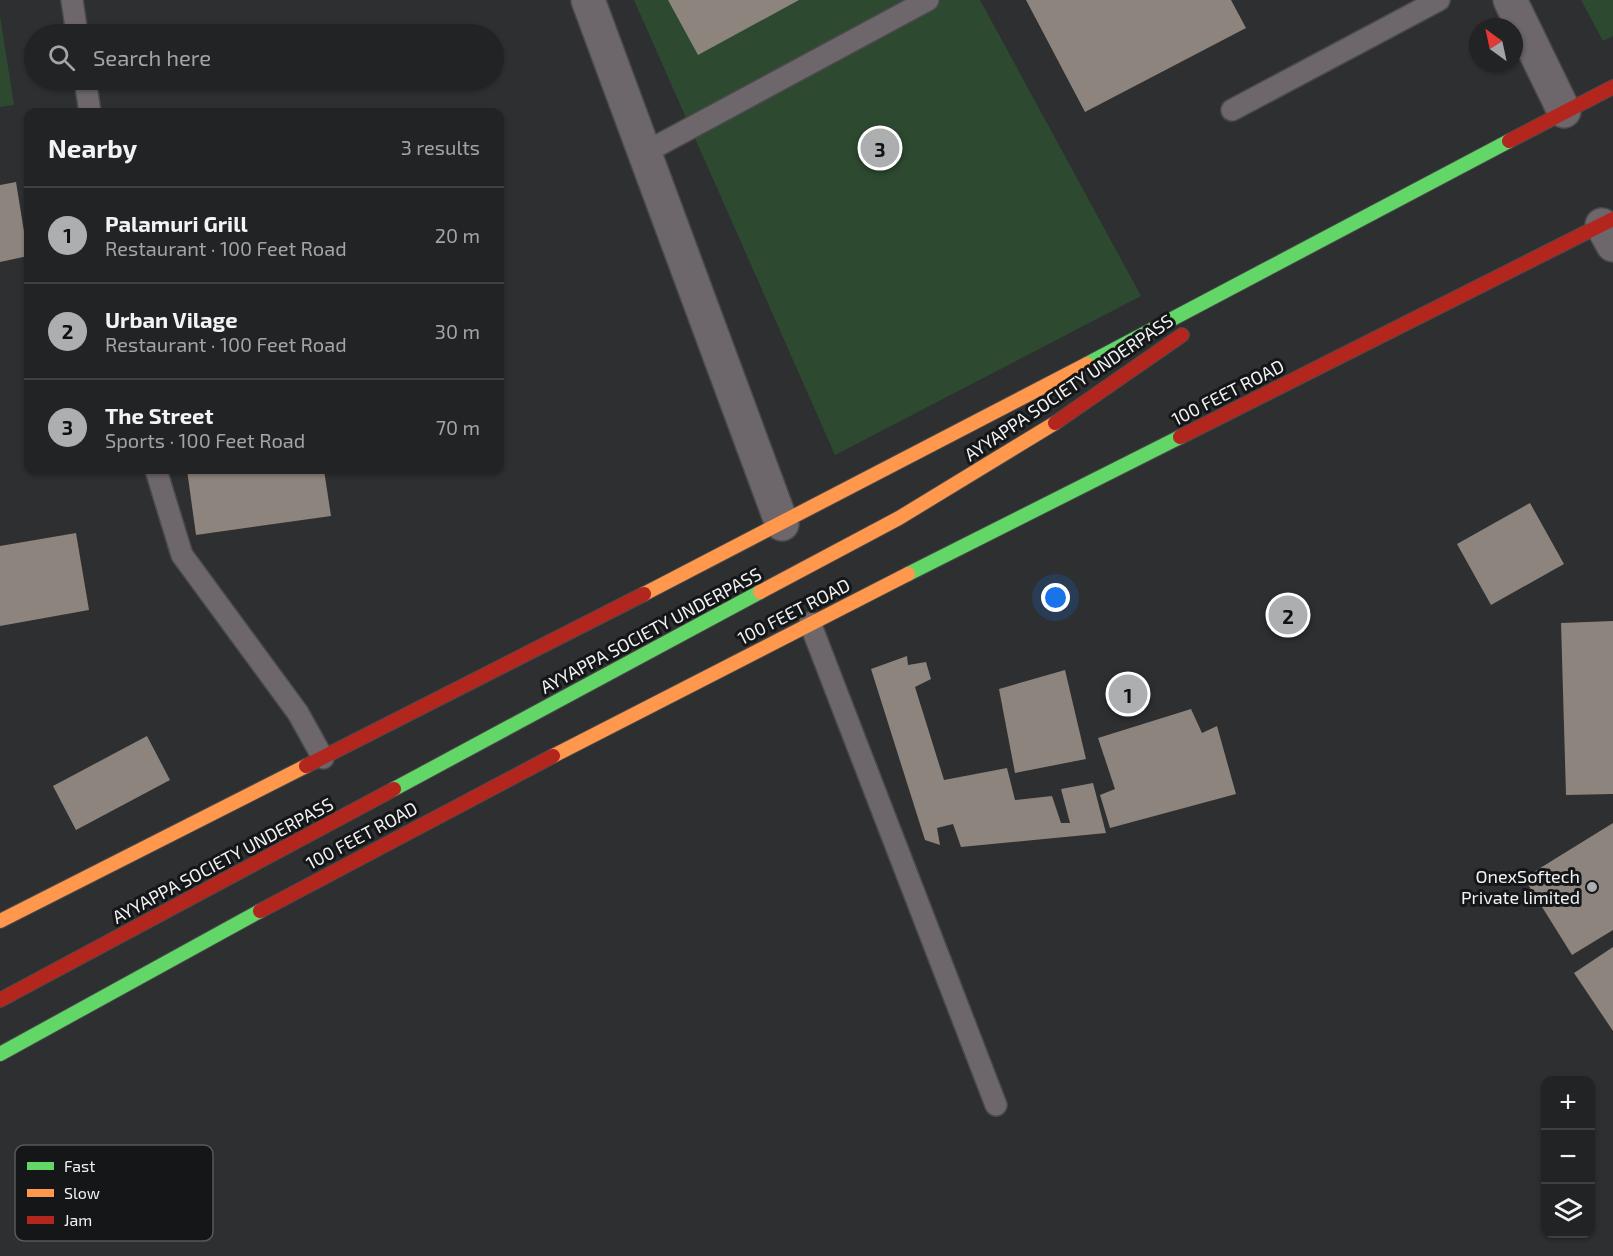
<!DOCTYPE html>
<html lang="en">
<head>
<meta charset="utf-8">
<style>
	:root { --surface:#222325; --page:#2a2b2d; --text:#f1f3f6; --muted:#a2a4a7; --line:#3f4042; --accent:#acaeb0 }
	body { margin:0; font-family:"Exo 2",sans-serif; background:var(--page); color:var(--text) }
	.controls { position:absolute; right:18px; bottom:18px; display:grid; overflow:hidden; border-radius:12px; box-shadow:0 2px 4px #0004 }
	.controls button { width:54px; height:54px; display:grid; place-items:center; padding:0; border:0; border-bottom:2px solid var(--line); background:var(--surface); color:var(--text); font:30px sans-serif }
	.compass { position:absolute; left:1469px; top:18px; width:54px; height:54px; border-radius:50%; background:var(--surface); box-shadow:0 2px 4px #0004; rotate:327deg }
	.you { position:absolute; left:1056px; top:598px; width:21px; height:21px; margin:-15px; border:4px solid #fff; border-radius:50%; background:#1a73e8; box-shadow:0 0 0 9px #1a73e833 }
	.badge { display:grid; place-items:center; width:39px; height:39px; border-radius:50%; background:var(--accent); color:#111; font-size:20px; font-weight:700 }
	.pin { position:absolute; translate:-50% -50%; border:3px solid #fff; box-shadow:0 2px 6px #0006 }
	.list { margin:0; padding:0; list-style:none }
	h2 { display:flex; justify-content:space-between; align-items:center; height:78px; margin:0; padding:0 24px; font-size:26px }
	h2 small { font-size:20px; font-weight:400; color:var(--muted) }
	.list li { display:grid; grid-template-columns:39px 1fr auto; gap:18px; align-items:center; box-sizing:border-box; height:96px; padding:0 24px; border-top:2px solid var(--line) }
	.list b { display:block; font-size:22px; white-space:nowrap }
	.list p { margin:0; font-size:20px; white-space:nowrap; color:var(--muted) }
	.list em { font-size:20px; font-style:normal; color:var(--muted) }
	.icon { flex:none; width:33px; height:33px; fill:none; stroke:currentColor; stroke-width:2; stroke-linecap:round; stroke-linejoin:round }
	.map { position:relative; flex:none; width:1613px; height:1256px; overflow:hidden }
	.search { position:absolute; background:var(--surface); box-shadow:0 2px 4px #0004; left:24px; top:24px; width:480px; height:66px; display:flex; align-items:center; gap:15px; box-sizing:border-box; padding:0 21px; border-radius:33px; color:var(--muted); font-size:22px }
	.panel { position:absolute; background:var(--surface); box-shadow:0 2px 4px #0004; left:24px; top:108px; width:480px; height:366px; border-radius:12px }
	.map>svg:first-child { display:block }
	.green { fill:#2d4a31 }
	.building { fill:#8d847d }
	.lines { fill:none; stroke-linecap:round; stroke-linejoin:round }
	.lane-casing { stroke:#494a4b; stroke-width:24 }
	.street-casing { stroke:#494a4b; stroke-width:36 }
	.fast-casing { stroke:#494a4b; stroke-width:16 }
	.slow-casing { stroke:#494a4b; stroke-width:16 }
	.jam-casing { stroke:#494a4b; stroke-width:16 }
	.lane { stroke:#6d666b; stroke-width:21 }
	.street { stroke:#6d666b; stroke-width:33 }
	.fast { stroke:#63d668; stroke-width:14 }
	.slow { stroke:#ff974d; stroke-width:14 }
	.jam { stroke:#b3261e; stroke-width:14 }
	.poi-dot { fill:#acaeb0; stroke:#151618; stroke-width:2 }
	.labels { text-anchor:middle; stroke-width:6; stroke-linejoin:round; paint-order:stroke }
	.street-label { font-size:18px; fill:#f0f2f4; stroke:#151618 }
	.poi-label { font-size:18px; fill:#f0f2f4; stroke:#151618; text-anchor:end }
	.key { fill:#151618; stroke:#57585a; stroke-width:1.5 }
	.key-label { font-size:16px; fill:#f0f2f4 }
</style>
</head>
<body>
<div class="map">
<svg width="1613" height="1256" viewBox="0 0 1613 1256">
	<rect width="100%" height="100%" fill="#2d2f31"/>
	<path class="green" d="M634,0h346l161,296 -306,159z
		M1581,0h32v36l-10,5z
		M0,16l14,89 -14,2z"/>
	<path class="building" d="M668,0h131l-101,55z
		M1026,0h205l15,28 -161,84z
		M16,182l12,74 -28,6v-77z
		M187,470h137l7,46 -135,19z
		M1530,503l34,61 -73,41 -34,-61z
		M76,533l13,77 -89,16v-80z
		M1613,621v173l-47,1 -5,-172z
		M907,656l1,9 18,-3 5,17 -16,8 29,93 63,-12 8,32 37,-4 9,27h9l-9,-34 32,-6 13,50 -145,14 -8,-23 -16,4 3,17 -15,-5 -54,-171z
		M1065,670l21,89 -71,14 -16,-84z
		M1191,709l11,24 15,-7 19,68 -126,34 -10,-33 15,-6 -17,-51z
		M147,736l23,44 -94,50 -23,-44z
		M1613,823v107l-41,25 -48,-77z
		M1613,947v84l-39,-58z"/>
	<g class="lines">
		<g class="lane-casing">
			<path id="lane" d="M72,0l5,34
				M85,80l5,32
				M1232,110l207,-110
				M644,153l284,-153
				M156,470l26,85 116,158 25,45
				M810,623l186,482"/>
		</g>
		<g class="street-casing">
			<path id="street" d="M588,0l194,524
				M1510,0l54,111
				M1602,225l11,20"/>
		</g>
		<g class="fast-casing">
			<path id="fast" d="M1087,364l422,-223
				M908,574l272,-137
				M394,789l366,-197
				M0,1054l260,-143"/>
		</g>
		<g class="slow-casing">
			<path id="slow" d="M760,592l139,-74 156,-95
				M644,594l443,-230
				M553,756l355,-182
				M0,921l306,-155"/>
		</g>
		<g class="jam-casing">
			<path id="jam" d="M1509,141l104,-54
				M1055,423l127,-88
				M1180,437l433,-218
				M306,766l338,-172
				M260,911l293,-155
				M0,1000l394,-211"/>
		</g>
		<use href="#lane" class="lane"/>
		<use href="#street" class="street"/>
		<use href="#fast" class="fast"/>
		<use href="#slow" class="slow"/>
		<use href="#jam" class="jam"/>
	</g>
	<circle class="poi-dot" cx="1592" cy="887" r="6"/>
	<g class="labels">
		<g class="street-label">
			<text transform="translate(1069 388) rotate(-34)" y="6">AYYAPPA SOCIETY UNDERPASS</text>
			<text transform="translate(1228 393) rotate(-27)" y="6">100 FEET ROAD</text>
			<text transform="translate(794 612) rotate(-27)" y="6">100 FEET ROAD</text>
			<text transform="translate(651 631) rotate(-28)" y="6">AYYAPPA SOCIETY UNDERPASS</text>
			<text transform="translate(362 836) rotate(-28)" y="6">100 FEET ROAD</text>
			<text transform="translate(223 861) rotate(-28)" y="6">AYYAPPA SOCIETY UNDERPASS</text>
		</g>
		<g class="poi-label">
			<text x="1580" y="883">OnexSoftech<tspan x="1580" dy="21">Private limited</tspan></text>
		</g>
	</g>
	<rect x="15" y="1145" width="198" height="96" rx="9" class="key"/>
	<rect x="27" y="1162" width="27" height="8" fill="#63d668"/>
	<rect x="27" y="1189" width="27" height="8" fill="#ff974d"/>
	<rect x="27" y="1216" width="27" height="8" fill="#b3261e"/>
	<g class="key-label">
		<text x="64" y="1172">Fast</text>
		<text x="64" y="1199">Slow</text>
		<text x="64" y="1226">Jam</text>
	</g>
</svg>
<div class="controls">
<button>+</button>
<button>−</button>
<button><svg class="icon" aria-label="layers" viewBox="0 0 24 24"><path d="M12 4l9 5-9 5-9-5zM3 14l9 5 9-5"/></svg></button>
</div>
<svg class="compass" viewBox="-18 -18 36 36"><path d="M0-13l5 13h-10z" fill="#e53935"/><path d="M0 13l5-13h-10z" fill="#a2a4a7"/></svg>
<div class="you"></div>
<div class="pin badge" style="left:1128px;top:694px">1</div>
<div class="pin badge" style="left:1288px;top:615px">2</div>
<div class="pin badge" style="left:880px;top:148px">3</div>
<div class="search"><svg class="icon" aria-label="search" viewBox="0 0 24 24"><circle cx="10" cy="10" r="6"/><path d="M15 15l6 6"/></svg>Search here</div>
<section class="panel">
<h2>Nearby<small>3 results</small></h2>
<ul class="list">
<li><span class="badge">1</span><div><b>Palamuri Grill</b><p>Restaurant · 100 Feet Road</p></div><em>20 m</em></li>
<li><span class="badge">2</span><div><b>Urban Vilage</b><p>Restaurant · 100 Feet Road</p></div><em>30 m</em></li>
<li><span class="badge">3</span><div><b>The Street</b><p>Sports · 100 Feet Road</p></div><em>70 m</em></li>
</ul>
</section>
</div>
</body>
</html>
